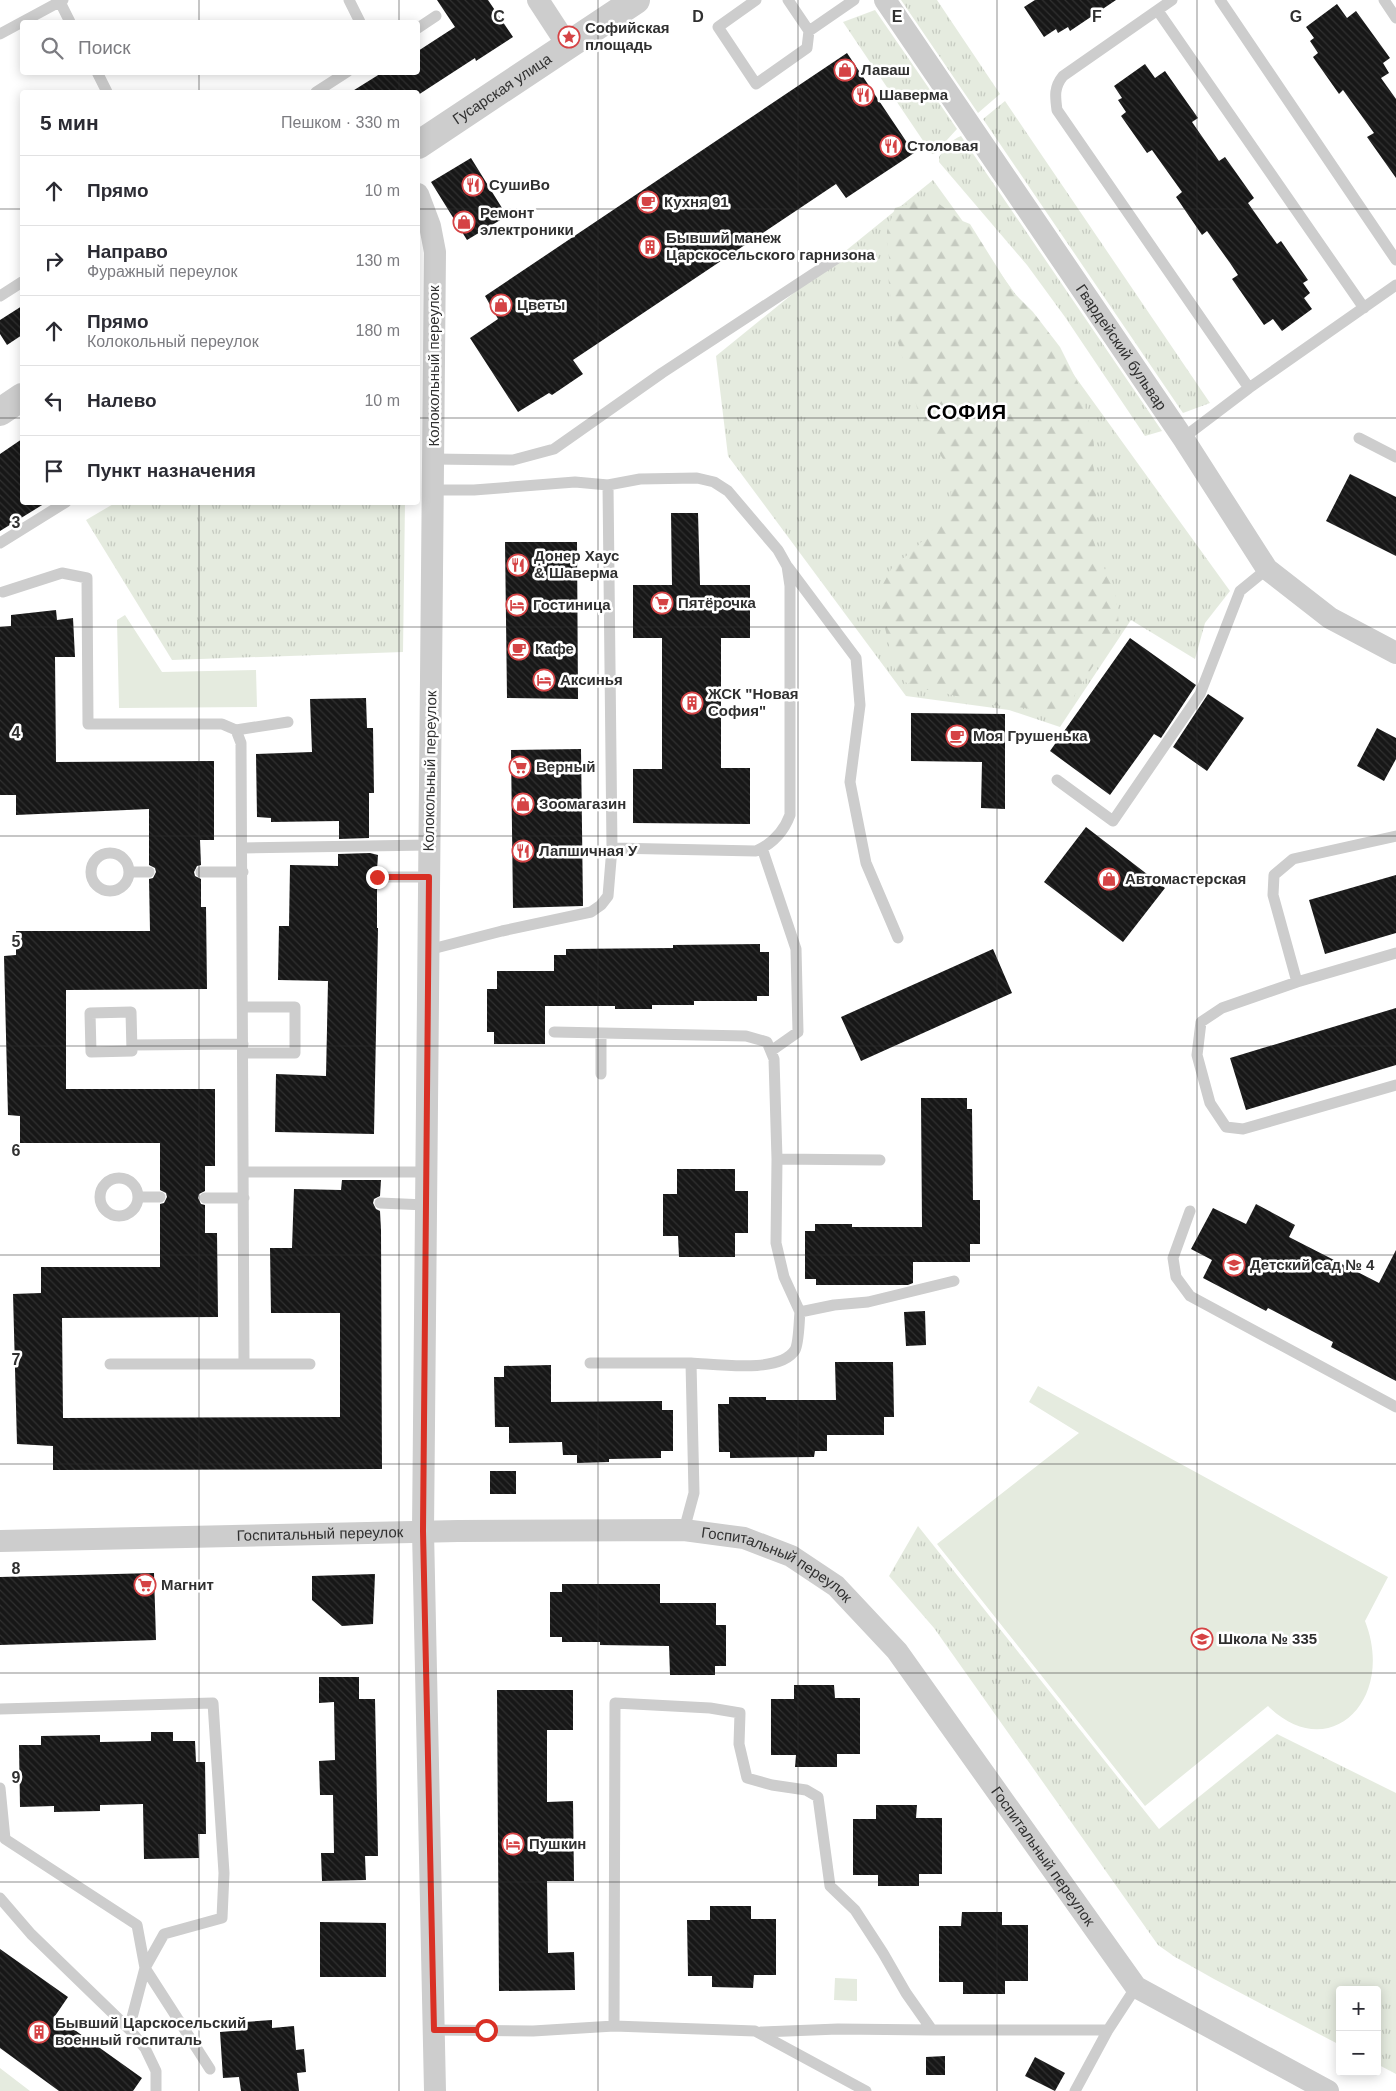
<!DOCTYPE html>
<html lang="ru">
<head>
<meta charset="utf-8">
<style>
	:root { --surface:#fff; --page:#f7f7f7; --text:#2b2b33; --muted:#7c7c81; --line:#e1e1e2 }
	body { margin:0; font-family:Helvetica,sans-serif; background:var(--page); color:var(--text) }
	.controls { position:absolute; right:15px; bottom:15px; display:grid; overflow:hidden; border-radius:5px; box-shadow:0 2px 12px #0003 }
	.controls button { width:45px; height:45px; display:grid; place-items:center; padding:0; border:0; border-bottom:1px solid var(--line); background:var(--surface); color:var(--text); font:25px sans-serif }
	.stop { position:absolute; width:15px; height:15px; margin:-11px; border:4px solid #d93025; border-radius:50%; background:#fff }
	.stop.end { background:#d93025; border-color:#fff; box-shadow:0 1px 5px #0008 }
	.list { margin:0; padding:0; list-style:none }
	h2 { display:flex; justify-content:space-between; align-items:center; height:65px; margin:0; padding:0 20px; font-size:21px }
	h2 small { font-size:16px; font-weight:400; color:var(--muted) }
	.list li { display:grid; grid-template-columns:32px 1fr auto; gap:15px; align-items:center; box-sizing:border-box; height:70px; padding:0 20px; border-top:1px solid var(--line) }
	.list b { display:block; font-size:19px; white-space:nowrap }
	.list p { margin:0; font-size:16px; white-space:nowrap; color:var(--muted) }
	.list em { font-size:16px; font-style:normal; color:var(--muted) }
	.icon { flex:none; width:28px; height:28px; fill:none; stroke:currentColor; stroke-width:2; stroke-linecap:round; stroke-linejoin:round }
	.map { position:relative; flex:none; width:1396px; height:2091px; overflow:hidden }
	.search { position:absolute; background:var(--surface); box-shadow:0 2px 12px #0003; left:20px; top:20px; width:400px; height:55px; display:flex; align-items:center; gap:12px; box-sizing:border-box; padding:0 18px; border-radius:5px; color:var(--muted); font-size:19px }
	.panel { position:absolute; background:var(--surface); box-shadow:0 2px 12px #0003; left:20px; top:90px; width:400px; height:415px; border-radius:5px }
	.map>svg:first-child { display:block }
	.grass { fill:url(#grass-tufts) }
	.forest { fill:url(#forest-firs) }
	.park { fill:#e5ebdf }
	.building { fill:url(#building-back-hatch) }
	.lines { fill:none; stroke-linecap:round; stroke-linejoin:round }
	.service { stroke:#cdcdcd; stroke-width:11 }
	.minor { stroke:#cdcdcd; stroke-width:22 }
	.tertiary { stroke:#cdcdcd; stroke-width:28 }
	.route { stroke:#d93025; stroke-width:6 }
	.grid { fill:none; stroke:#303030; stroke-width:1; stroke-opacity:0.55 }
	.labels { text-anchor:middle; stroke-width:5; stroke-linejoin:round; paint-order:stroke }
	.poi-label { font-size:15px; font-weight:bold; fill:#303030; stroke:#fff; text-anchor:start }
	.street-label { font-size:15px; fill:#303030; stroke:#fff }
	.district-label { font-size:20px; font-weight:bold; letter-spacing:1px; fill:#000; stroke:#fff }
	.grid-label { font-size:16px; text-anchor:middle; font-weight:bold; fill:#303030; stroke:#fff; stroke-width:5; stroke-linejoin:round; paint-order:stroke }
</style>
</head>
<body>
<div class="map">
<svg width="1396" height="2091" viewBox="0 0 1396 2091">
	<defs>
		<pattern id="grass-tufts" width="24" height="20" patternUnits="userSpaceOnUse" patternTransform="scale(1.25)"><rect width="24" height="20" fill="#e5ebdf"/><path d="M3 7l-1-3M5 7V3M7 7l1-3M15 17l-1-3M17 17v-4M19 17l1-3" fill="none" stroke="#c5cac0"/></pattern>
		<pattern id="forest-firs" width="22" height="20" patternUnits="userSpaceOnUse" patternTransform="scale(1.25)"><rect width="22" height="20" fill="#e5ebdf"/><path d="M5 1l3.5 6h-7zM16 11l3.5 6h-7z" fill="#c5cac0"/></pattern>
		<pattern id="building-back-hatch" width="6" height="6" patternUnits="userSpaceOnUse" patternTransform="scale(1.25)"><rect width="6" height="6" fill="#171717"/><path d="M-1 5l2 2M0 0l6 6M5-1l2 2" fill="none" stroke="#303030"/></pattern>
	</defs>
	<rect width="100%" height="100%" fill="#fff"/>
	<path class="grass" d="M901,0h36l63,94 -22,19z
		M875,10l82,119 -23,25h-2l-89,-132z
		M1005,101l205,302 -27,10 -200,-294z
		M961,136l201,295 -17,5 -80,-119 -38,-52 -88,-103v-5c5,-8 13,-18 22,-21z
		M933,180l297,411 -25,32 -10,36 -64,-39 -71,107 -51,-17 -103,-14 -178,-240 -12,-100z
		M115,503h290l-2,149 -231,8 -86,-140z
		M918,1526l241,303 118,-95 119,59v281l-19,-10v-74h-37v55l-126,-66 -39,-22 -17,-12 -224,-317 -45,-52z"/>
	<path class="forest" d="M919,198l19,5 22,17 10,4 42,67 21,21 27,35 18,36 15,54 1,9 -3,10 4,18 2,48 -5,6v9l6,16 18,43 3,29 -50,79 -11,7 -16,3 -16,-6 -34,-3 -44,-11 -8,-4h-18l-17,-8 -10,-12 -14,-59 -2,-11 2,-12 12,-22 21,-16 32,-35 6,-27 -9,-29 -21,-34 -28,-96 -6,-54 2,-10 -3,-23v-11l8,-23 16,-5z"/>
	<path class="park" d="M125,615l37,57 94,-2 1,37 -138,1 -2,-88z
		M1038,1386l350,191 -23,44c31,79 -36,145 -97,85l-123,100 -208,-262 142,-111 -50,-31z
		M835,1978l22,1v22l-23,-1z
		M0,2068l30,23h-30z"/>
	<path class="building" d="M437,0h51l25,37 -37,24 -1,-3 -57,37v-3h-67l32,-20h35v-21l37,-24z
		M1035,0h81l-46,31 -2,-4 -10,6 -2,-4 -12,8 -20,-30z
		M1337,4l10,14 9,-7 34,47 -7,5 6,10 -8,5 15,21v79l-29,-41 7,-4 -31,-43 -4,4 -26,-37 5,-4 -8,-12 4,-3 -8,-11z
		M847,53l67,100 -68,45 -10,-14 -263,176 10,14 -31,21 -3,-2 -31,19 -48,-74 28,-19 -13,-23z
		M1145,64l10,14 10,-7 33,47 -6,4 27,39 6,-4 29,41 -6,5 29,41 4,-3 27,39 -5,3 7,10 -6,5 8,11 -30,22 -9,-12 -9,6 -32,-46 6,-4 -8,-12 -23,-32 -5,4 -26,-38 6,-5 -30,-42 -5,3 -26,-37 5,-4 -8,-12 4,-2 -8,-12z
		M471,158l36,58 -40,24 -36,-58z
		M22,306v29l-15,10 -7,-11v-14z
		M22,439v63h25l-47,29v-77z
		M1350,474l46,23v59l-70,-35z
		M671,513h27l2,72h50v53h-29v130h29v56l-117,-1v-54h29v-131h-29v-53h39z
		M505,542h72l1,157 -71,-1z
		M56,610l1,10 16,-2 2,39h-20l1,105 158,-1v79h-14l1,25 -4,1 -3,6 1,4 6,3v28h5l1,82 -141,1v99h149v77h-10v25l-6,3 -1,4 3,6 4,1v28h12l1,84 -156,1 1,100 277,-1v-104h-69l-1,-65h22l2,-59 47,1 1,-10h39l-1,16 -6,3 -1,4 3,6 4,2 1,19 1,239 -329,1v-24l-36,-2 -4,-150 28,-1v-26h119v-63l4,-1 3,-6 -1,-4 -6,-3v-47h-140v-27l-12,-1 -4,-159 12,-1v-24h134l-1,-52 4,-1 3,-6 -1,-4 -6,-3v-56l-133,6v-20h-16v-168l11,-1v-11z
		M1130,638l66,47 -35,53 -7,-4 -44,61 -60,-44z
		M1208,694l36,24 -37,53 -34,-24z
		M366,698l1,30h6l1,65h-5v45l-30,1v-18l-68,1v-4l-14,-1 -1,-63 56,-2 -2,-53z
		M911,713l94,1v95l-24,-1 1,-46 -71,-1z
		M1377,728l19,10v21l-12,22 -27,-15z
		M581,749l2,157 -70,2 -2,-158z
		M1086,827l79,61 -42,54 -79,-60z
		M370,853l8,2 -1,15 -4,1 -3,6 1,4 6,3v44h1l-4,206 -99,-2 1,-58 50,2 2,-95 -50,-1 1,-54h10l1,-61 48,1v-12z
		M1396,875v58l-71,21 -16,-54z
		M760,944v8h9v44h-12v5h-63v4h-42v4h-37v-3h-70v38h-51v-12h-7v-43h10v-18h57v-16h12v-6l107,-1v-3z
		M993,949l19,44 -151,68 -20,-44z
		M1396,1008v57l-150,45 -16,-52z
		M921,1098h46v11h5l1,91h7v44h-10v18h-57v21l-5,2h-92v-6h-11v-48h10v-7h37v3h70z
		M677,1169h58v22h13v42h-13v24h-56l-1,-21h-15v-42h14z
		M1256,1204l39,21 -6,12 90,46 17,-33v131l-65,-34 2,-5 -65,-34 -2,3 -63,-33 9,-18 -21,-11 22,-41 33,16z
		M925,1311l1,34 -20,1 -2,-34z
		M835,1362h58l1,55h-10v18h-57v16h-12l-1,6 -84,1v-6h-11l-1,-48h11v-7h37v3h70z
		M551,1365v37l111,-1v9h11v41h-12v7l-52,1v3l-32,1v-8h-14l-1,-13 -53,1v-16h-14l-1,-50h10v-11z
		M490,1471h26v23h-26z
		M154,1573l2,67 -156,5v-68z
		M375,1574l-2,50 -31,2 -30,-26v-24z
		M562,1584h98v19h56v22h10v41h-11v9h-45l-1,-29 -69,-1v-3h-38v-5h-12v-45h12z
		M319,1677h40v22h16l3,157h-13l1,24 -44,1 -1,-28h13l-1,-58h-13l-1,-34 16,-1 -1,-58 -15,1z
		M794,1685h40l1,13h25v56h-23v13h-42l1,-12h-25v-56h23z
		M497,1690h76v40h-26v72l26,-1 1,80h-27l1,72 26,-1 1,38 -76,1z
		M151,1732h22v9h22l1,21h9l1,72h-8l1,24 -55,1 -1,-55 -43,1v6l-46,1v-6l-34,1 -1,-62h22v-9l59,-1v7l51,-1z
		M876,1805h41l-1,13h26v56h-23v12h-41v-11h-25v-56h23z
		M710,1906h41v13h25v56h-22l-1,13 -41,-1v-11h-24l-1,-56h23z
		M962,1912h40v13h26v56h-23v13h-42v-12h-24v-56h22z
		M320,1922l66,1v54h-66z
		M0,1949l68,48 -13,19 87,62 -9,13h-74l-59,-43z
		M272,2020v8l22,-2 2,24 8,-1 2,23 -9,1 2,18h-58l-2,-14 -16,1 -3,-46 25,-2 -1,-8z
		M945,2056v19h-19v-18z
		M1035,2057l30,16 -10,18 -30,-15z"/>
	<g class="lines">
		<path class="service" d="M59,0l11,22
			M349,0l11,22
			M756,0l-38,27 38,57 51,-36 2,-17 -21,-31
			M1172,0l-109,76c-9,11 -8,20 -6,34l192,278 -66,50
			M1220,0l176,260
			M1384,0l12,18
			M1158,11l206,297
			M418,28l18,-12
			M809,31l45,-31
			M0,34l63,-34
			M97,72l10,20
			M316,92l31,-20
			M0,296l22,-14
			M1249,388l147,-103
			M1359,438l37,19
			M433,459l80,1 41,-11 108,-76 177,-116
			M608,485l32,-6 57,-1 17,4 14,9 50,59 9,16 3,20v229c-6,16 -18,29 -34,36l-144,-3
			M0,543l66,-41
			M788,567l68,91 4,47 -10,77 16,81 32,75
			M3,592l59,-19 25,5 1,146h134l14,6 5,13 3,621
			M236,730l52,-8
			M1057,780l56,41 87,-127 40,-103 27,-22
			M243,848l186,-3
			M762,848l34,101 2,83 -27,19
			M91 872a19 19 0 1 1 38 0a19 19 0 1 1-38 0Z
			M130,872h19
			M201,872h42
			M377,877h52
			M428,950l74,-19 89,-19 10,-7 7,-9 4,-48 -4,-363 -33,-3 -101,8h-42
			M1396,953l-99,29 -75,26 -21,14 -4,33 13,48 16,24 17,2 153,-44
			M1297,982l-24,-87 1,-20 19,-16 103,-23
			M243,1007h52v46h-52
			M131,1012l1,39 -41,1 -1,-39z
			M554,1032l192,4 21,6 7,17 3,100
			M601,1033v41
			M132,1045l111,-1
			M243,1172h183
			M100 1197a19 19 0 1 1 38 0a19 19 0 1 1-38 0Z
			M138,1197h22
			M205,1198h39
			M380,1203l46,2
			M1190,1211l-17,47 3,19 14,19 206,111
			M800,1312l-16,-35 -8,-34 1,-84 103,1
			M590,1363h101l3,130 -10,37
			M691,1363c25,1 89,11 104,-13 4,-7 4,-29 5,-38l34,-7 34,-3 86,-21
			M110,1364h200
			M0,1709l213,-6 11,170 -2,45 -58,16 -19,34
			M0,1788l5,51 132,86 8,43
			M0,1898l31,36 98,95
			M614,2026l141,5 111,60
			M434,2030l99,1 81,-5 1,-323 95,5 30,5 -1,31 8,34 25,7 34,5 12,7 12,89 25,24 28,43 23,40 26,37h176
			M761,2032l77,-3 94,1
			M156,2091v-20l-11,-23 -16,-19 16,-61 65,101
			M1075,2091l33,-61 28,-43"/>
		<g class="minor">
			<path d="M538,0l30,46"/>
			<path id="s1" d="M885,0l298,438 84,131 63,49 66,35"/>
			<path d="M418,194l12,32 5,26 -12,1279 12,560"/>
			<path id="s2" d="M0,1541l458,-10 226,-1 60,8 47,18 45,30 61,65 239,336 192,104"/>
		</g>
		<g class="tertiary">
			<path id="s3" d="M418,145l218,-145"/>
			<path d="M0,412l22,-15"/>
		</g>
	</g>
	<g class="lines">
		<path class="route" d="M377,877h52l-6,654 11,499h52"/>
	</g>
	<path class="grid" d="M199,0v22M399,0v22M598,0v2091M798,0v2091M997,0v2091M1197,0v2091M199,72v20M399,72v20M0,209h22M418,209h978M0,418h22M418,418h978M199,502v1589M399,502v1589M0,627h1396M0,836h1396M0,1046h1396M0,1255h1396M0,1464h1396M0,1673h1396M0,1882h1396"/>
	<defs>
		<g id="sight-ring" transform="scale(1.125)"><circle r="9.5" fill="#fff" stroke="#d54345" stroke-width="1.5"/><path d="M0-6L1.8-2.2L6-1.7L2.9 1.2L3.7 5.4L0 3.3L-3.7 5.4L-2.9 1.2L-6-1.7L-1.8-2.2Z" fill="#d54345"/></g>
		<g id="shop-ring" transform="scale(1.125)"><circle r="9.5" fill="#fff" stroke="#d54345" stroke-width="1.5"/><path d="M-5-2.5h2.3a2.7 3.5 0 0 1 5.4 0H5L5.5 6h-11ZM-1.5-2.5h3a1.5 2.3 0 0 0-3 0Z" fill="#d54345"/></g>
		<g id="restaurant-ring" transform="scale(1.125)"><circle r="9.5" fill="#fff" stroke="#d54345" stroke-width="1.5"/><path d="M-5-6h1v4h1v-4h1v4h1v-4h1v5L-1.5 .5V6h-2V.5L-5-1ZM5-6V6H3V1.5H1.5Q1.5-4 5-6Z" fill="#d54345"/></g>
		<g id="cafe-ring" transform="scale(1.125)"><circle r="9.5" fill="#fff" stroke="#d54345" stroke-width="1.5"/><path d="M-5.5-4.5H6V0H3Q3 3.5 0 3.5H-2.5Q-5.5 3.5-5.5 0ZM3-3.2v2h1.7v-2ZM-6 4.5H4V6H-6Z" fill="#d54345"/></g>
		<g id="building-ring" transform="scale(1.125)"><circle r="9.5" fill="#fff" stroke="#d54345" stroke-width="1.5"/><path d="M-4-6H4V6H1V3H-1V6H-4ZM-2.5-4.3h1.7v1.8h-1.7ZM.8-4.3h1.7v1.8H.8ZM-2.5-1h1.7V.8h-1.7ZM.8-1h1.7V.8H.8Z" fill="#d54345"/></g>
		<g id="supermarket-ring" transform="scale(1.125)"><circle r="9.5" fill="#fff" stroke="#d54345" stroke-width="1.5"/><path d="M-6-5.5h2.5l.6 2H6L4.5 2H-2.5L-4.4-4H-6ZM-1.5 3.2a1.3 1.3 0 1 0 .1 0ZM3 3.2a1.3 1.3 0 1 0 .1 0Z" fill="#d54345"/></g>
		<g id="hotel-ring" transform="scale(1.125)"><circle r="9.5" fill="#fff" stroke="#d54345" stroke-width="1.5"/><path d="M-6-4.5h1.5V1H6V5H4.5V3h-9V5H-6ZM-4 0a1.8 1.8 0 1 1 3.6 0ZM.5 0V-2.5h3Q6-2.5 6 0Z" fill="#d54345"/></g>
		<g id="school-ring" transform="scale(1.125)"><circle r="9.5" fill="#fff" stroke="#d54345" stroke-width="1.5"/><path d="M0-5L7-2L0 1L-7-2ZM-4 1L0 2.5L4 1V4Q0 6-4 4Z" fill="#d54345"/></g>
	</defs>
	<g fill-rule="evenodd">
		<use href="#sight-ring" x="569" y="37"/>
		<use href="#shop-ring" x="845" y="70"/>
		<use href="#restaurant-ring" x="863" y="95"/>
		<use href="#restaurant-ring" x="891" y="146"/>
		<use href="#restaurant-ring" x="473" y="185"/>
		<use href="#cafe-ring" x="648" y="202"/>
		<use href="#shop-ring" x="464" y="222"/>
		<use href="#building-ring" x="650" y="247"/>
		<use href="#shop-ring" x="501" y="305"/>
		<use href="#restaurant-ring" x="518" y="565"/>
		<use href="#supermarket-ring" x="662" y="603"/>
		<use href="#hotel-ring" x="517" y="605"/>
		<use href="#cafe-ring" x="519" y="649"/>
		<use href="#hotel-ring" x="544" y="680"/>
		<use href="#building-ring" x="692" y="703"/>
		<use href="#cafe-ring" x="957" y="736"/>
		<use href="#supermarket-ring" x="520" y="767"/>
		<use href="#shop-ring" x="523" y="804"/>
		<use href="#restaurant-ring" x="523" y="851"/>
		<use href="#shop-ring" x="1109" y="879"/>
		<use href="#school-ring" x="1234" y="1265"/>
		<use href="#supermarket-ring" x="145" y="1585"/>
		<use href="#school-ring" x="1202" y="1639"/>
		<use href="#hotel-ring" x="513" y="1844"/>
		<use href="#building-ring" x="39" y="2032"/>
	</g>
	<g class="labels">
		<g class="poi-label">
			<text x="585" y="33">Софийская<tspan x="585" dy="17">площадь</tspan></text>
			<text x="861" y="75">Лаваш</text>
			<text x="879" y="100">Шаверма</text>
			<text x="907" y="151">Столовая</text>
			<text x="489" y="190">СушиВо</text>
			<text x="664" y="207">Кухня 91</text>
			<text x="480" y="218">Ремонт<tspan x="480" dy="17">электроники</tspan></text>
			<text x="666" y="243">Бывший манеж<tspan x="666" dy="17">Царскосельского гарнизона</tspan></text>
			<text x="517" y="310">Цветы</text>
			<text x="534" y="561">Донер Хаус<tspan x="534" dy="17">&amp; Шаверма</tspan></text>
			<text x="678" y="608">Пятёрочка</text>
			<text x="533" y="610">Гостиница</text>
			<text x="535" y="654">Кафе</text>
			<text x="560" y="685">Аксинья</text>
			<text x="708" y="699">ЖСК "Новая<tspan x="708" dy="17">София"</tspan></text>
			<text x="973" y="741">Моя Грушенька</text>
			<text x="536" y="772">Верный</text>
			<text x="539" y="809">Зоомагазин</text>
			<text x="539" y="856">Лапшичная У</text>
			<text x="1125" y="884">Автомастерская</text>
			<text x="1250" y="1270">Детский сад № 4</text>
			<text x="161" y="1590">Магнит</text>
			<text x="1218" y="1644">Школа № 335</text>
			<text x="529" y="1849">Пушкин</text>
			<text x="55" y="2028">Бывший Царскосельский<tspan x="55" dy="17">военный госпиталь</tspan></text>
		</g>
		<g class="street-label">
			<text dy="5" stroke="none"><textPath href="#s3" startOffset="101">Гусарская улица</textPath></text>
			<text dy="5" stroke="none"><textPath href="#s1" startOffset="420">Гвардейский бульвар</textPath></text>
			<text transform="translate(434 366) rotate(-90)" y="5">Колокольный переулок</text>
			<text transform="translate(430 771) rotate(-89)" y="5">Колокольный переулок</text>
			<text dy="5" stroke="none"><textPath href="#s2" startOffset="320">Госпитальный переулок</textPath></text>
			<text dy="5" stroke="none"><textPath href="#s2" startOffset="785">Госпитальный переулок</textPath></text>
			<text dy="5" stroke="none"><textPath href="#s2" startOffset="1190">Госпитальный переулок</textPath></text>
		</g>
		<g class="district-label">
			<text x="967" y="419">СОФИЯ</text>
		</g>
	</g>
	<g class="grid-label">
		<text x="499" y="22">C</text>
		<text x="698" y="22">D</text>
		<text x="897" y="22">E</text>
		<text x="1097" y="22">F</text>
		<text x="1296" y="22">G</text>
		<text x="16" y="528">3</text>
		<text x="16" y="738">4</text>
		<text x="16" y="947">5</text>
		<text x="16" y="1156">6</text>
		<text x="16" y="1365">7</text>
		<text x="16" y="1574">8</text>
		<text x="16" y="1783">9</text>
	</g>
</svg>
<div class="controls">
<button>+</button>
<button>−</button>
</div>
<div class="stop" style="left:486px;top:2030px"></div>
<div class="stop end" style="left:377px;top:877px"></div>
<div class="search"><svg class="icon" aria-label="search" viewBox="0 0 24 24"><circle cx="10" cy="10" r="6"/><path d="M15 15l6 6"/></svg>Поиск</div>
<section class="panel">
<h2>5 мин<small>Пешком · 330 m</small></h2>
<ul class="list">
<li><svg class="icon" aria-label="ahead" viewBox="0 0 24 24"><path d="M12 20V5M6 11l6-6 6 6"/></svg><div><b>Прямо</b></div><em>10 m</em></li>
<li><svg class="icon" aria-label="right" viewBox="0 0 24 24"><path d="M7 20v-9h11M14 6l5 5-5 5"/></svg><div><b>Направо</b><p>Фуражный переулок</p></div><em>130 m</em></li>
<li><svg class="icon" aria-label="ahead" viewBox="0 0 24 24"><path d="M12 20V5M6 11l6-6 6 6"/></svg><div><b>Прямо</b><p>Колокольный переулок</p></div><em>180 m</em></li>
<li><svg class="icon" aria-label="left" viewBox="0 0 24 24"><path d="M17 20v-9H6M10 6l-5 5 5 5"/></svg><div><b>Налево</b></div><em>10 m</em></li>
<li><svg class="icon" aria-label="arrive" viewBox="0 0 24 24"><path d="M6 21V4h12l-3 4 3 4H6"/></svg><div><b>Пункт назначения</b></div></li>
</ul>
</section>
</div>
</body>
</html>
